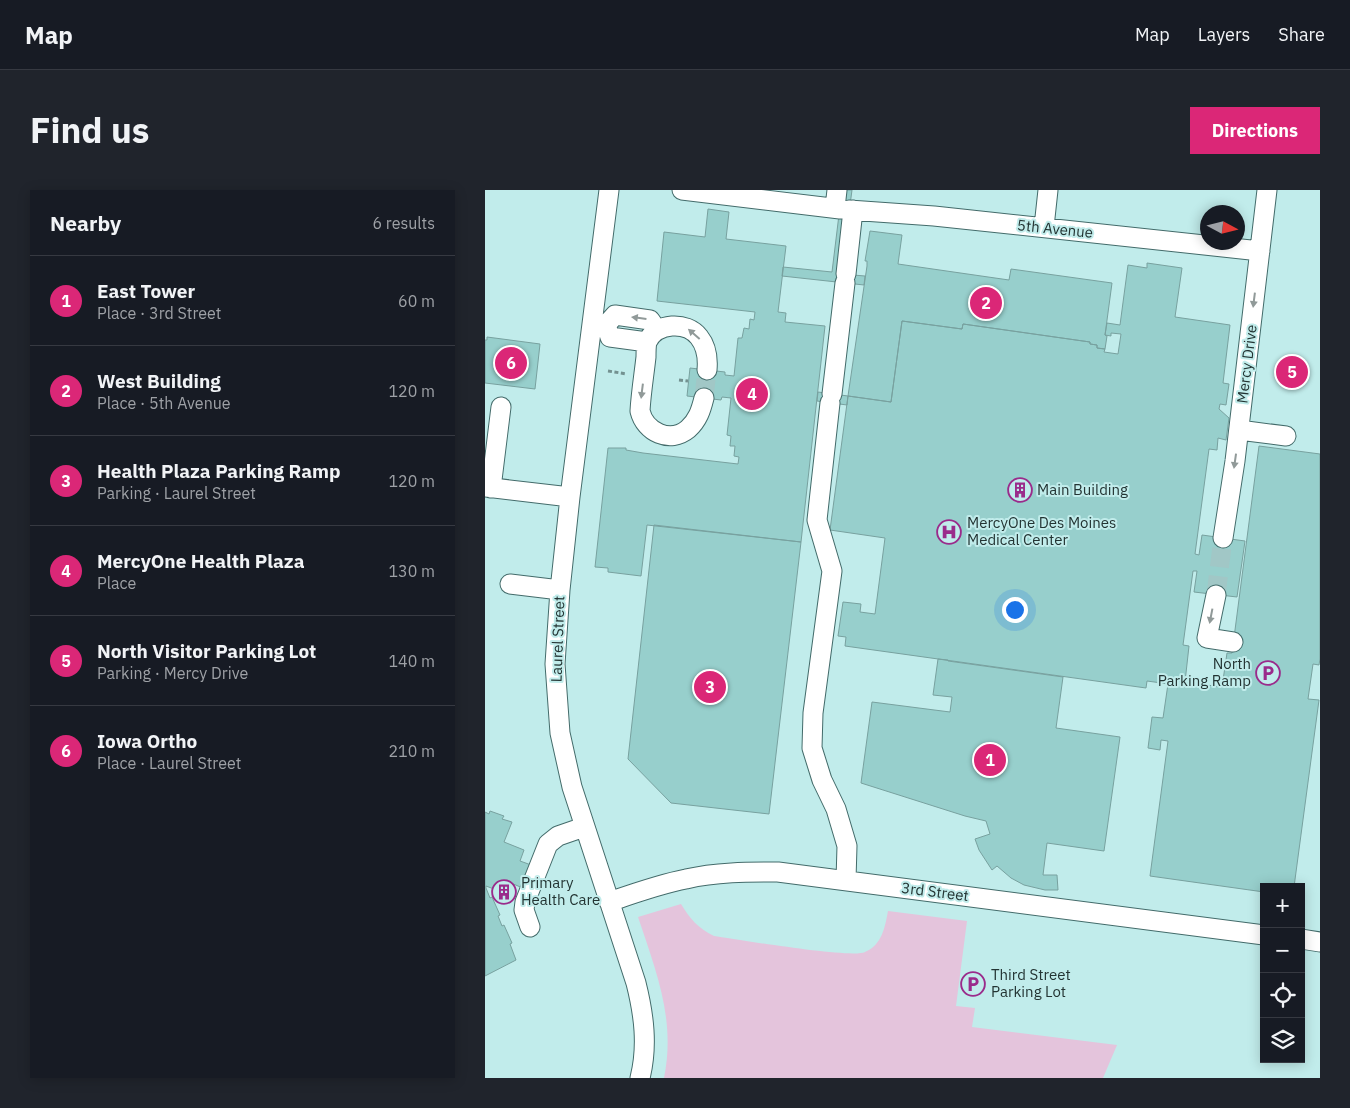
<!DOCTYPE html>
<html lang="en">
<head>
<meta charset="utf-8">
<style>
	:root { --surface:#171b24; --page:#20242c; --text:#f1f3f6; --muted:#9ea1a6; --line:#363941; --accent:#db2777 }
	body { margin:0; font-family:"IBM Plex Sans",sans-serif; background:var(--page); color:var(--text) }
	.controls { position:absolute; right:15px; bottom:15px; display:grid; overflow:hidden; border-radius:0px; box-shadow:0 2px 12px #0003 }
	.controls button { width:45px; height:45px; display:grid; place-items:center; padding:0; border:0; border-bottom:1px solid var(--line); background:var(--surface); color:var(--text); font:25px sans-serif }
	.compass { position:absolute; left:715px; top:15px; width:45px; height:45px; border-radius:50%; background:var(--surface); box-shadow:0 2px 12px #0003; rotate:97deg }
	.you { position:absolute; left:529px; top:419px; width:18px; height:18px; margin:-12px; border:4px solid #fff; border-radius:50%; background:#1a73e8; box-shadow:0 0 0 8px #1a73e833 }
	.badge { display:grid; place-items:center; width:32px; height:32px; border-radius:50%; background:var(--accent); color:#fff; font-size:16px; font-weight:700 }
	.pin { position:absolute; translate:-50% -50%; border:2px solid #fff; box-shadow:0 1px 5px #0006 }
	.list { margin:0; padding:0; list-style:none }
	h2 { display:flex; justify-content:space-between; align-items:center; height:65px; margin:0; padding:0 20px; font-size:21px }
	h2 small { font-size:16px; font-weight:400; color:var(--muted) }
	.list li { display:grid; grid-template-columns:32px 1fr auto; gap:15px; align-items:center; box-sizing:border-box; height:90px; padding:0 20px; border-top:1px solid var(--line) }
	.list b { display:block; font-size:19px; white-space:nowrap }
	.list p { margin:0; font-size:16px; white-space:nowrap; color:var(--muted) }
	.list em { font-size:16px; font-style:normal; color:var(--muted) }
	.icon { flex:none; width:28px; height:28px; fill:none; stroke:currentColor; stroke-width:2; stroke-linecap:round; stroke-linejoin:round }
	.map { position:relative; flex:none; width:835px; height:888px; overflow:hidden; border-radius:0px }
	header { display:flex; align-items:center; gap:30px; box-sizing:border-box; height:70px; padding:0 25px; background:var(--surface); border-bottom:1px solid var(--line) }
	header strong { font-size:24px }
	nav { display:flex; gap:28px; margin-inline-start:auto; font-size:18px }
	.intro { display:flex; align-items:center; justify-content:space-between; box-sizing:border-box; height:120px; padding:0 30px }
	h1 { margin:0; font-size:35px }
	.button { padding:12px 22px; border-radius:0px; background:var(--accent); color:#fff; font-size:18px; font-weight:700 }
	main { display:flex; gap:30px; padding:0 30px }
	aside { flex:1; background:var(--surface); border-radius:0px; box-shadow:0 2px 12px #0003 }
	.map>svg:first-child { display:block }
	.green { fill:#e4c4dc }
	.building { fill:#97cfcc; stroke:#78a19f }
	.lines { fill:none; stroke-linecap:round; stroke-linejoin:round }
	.minor-tunnel { stroke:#a1c7c6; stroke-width:19; stroke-dasharray:19 9; stroke-linecap:butt }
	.minor-casing { stroke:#436b6a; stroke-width:21 }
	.path { stroke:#739190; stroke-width:3; stroke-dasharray:4 2.5; stroke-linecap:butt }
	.minor { stroke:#fff; stroke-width:19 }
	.oneway { fill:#919a99 }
	.labels { text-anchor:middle; stroke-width:4; stroke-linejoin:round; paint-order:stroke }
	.street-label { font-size:15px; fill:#233433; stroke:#c1eceb }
	.poi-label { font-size:15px; fill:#233433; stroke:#c1eceb; text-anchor:start }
</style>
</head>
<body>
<header>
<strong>Map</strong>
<nav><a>Map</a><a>Layers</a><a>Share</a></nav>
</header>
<div class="intro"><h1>Find us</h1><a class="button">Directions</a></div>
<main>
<aside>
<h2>Nearby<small>6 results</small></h2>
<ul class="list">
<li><span class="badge">1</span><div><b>East Tower</b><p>Place · 3rd Street</p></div><em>60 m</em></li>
<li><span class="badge">2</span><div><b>West Building</b><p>Place · 5th Avenue</p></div><em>120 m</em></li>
<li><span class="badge">3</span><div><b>Health Plaza Parking Ramp</b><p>Parking · Laurel Street</p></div><em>120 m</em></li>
<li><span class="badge">4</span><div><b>MercyOne Health Plaza</b><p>Place</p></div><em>130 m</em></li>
<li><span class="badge">5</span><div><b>North Visitor Parking Lot</b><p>Parking · Mercy Drive</p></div><em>140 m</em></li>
<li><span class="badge">6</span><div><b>Iowa Ortho</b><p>Place · Laurel Street</p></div><em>210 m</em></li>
</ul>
</aside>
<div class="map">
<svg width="835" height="888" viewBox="0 0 835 888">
	<rect width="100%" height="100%" fill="#c1eceb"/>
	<path class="green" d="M196,714c9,15 17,24 33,32 22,3 138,23 151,16 17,-7 20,-25 23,-41l79,10 -11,85 19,2 -3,19 145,18 -14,33h-439c12,-58 -8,-107 -26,-161z"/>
	<path class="building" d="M357,0h10l-11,84 24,2 -1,9 -82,-9 1,-9 49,5z
		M223,19l21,3 -3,27 60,7 -8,66 8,1 -1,9 40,4 -24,216 -154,-17 -6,51 -33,-4v-4l-13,-1 13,-119h18v2l17,3 95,11 1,-7 -5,-1 1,-10h-5l1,-10 -4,-1 4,-37 -9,-1 -1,3 -34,-4 3,-28 35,4v3l9,1 4,-38h4l2,-10 5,1 1,-10 4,1 1,-8 -98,-11 7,-69 41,5z
		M385,41l32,4 -4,29 111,16 2,-11 101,14 -7,52 2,1 -2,13 -8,-1v-3l-7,-1v-2l-127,-18 -1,5 -60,-8 -11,81 -43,-6 19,-130v-5h-2z
		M662,73l35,5 -7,49 55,8 -7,58 6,1 -3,21 -6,-1 -1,5 10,9 -3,22 -8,-2 -1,12 -8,-1 -14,105 4,1 3,-20 43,6 -8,56 -43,-5 3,-21h-4l-10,74 6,1 -4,36 -9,-1v4l-29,-4 -1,7 -301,-42 1,-9 -8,-1 5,-34 18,2 -1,8 15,2 10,-76 -55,-8 18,-134 43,6 11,-81 60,8 1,-5 127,18v2l7,1v3l8,1 -1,3 14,2 3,-20 -10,-1v3l-6,-1 2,-12 13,2 8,-60 19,3z
		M2,147l53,7 -5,45 -50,-6v-43h2z
		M333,202l30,4 -1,9 -30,-4z
		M774,256l61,8v205l-1,6 -6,-1 -5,35 11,1 -25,187h-30v5l-114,-16 18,-135 -7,-1 -1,10 -12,-2 4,-31 11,1 5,-34 8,1v-4l46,6 5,-34h5z
		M169,335l147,17 -32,272 -98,-11 -43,-44z
		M453,469l10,1v1l115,16 -7,51 64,9 -16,114 -57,-8 -4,32h14l1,15h-13l-21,-5 -13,-7 -14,-12 -5,4 -13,-20 -4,-11 15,-5 -4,-13 -21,-5 -104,-33 11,-81 78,10 2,-15 -19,-2z
		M5,621l14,5 -2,3 10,3 -8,20 20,8 -4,11 14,5 -9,23 -14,-6 -4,11 -21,-8v2l4,10 2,-1 8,18 -2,1 4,10 2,-1 8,18 -2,1 6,16 -31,16v-164l4,2z"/>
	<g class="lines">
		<path class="minor-tunnel" d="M219,208l3,-28
			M731,405l7,-57"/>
		<g class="minor-casing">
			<path id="minor" d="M124,0l-39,307 -10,93 -5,74 5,69 12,54 64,196c8,32 12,63 4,95
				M197,0l158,19
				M350,18l2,-18
				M364,20l85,6 326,35
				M559,37l4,-37
				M361,84l7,-64
				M162,152l-37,-5 -4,-12 9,-10 35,5 7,10
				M347,204l13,-111
				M219,208c-3,12 -6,22 -16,31 -18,15 -43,3 -48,-18 1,-18 4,-36 6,-54 0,-4 0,-11 1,-15 9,-20 40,-21 52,-5 8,10 9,22 8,33
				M345,213l-13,117 15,51 -19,142 -1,35 10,32 14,29 11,37 -1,34
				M754,240l47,6
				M0,297l85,10
				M6,298l10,-81
				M738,348l12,-77 32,-271
				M25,394l50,6
				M731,405l-9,43 26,4
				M124,712c26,-9 51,-18 77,-23 30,-7 61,-7 92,-7l486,63
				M45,737l-6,-17 1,-8 23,-58 10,-8 26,-9
				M816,749l19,3"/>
		</g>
		<path class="path" d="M123,181l19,3
			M194,190l9,1"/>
		<use href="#minor" class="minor"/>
	</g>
	<defs><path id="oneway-solid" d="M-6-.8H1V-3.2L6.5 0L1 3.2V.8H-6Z" transform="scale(1.25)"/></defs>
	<g class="oneway">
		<use href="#oneway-solid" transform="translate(769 110) rotate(97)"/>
		<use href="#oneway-solid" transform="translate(154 128) rotate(-173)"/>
		<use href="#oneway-solid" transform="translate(209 144) rotate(-139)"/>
		<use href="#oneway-solid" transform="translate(157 201) rotate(97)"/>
		<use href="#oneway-solid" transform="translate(750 271) rotate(98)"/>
		<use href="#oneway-solid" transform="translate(726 426) rotate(101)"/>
	</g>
	<defs>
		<g id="building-ring" transform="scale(1.25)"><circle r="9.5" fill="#c1eceb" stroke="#9a2b8b" stroke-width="1.5"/><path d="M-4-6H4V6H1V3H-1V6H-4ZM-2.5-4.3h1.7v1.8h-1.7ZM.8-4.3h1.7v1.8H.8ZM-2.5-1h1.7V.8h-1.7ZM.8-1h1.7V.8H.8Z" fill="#9a2b8b"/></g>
		<g id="hospital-ring" transform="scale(1.25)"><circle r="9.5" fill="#c1eceb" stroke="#9a2b8b" stroke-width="1.5"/><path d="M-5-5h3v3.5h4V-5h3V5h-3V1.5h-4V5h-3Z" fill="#9a2b8b"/></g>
		<g id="parking-ring" transform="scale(1.25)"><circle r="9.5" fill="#c1eceb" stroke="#9a2b8b" stroke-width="1.5"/><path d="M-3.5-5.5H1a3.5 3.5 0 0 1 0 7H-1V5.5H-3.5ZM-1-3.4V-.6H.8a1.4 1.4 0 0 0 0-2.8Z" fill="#9a2b8b"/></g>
	</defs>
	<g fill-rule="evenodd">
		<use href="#building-ring" x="535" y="300"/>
		<use href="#hospital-ring" x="464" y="342"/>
		<use href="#parking-ring" x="783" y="483"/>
		<use href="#building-ring" x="19" y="702"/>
		<use href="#parking-ring" x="488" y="794"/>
	</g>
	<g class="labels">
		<g class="street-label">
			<text transform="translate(570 39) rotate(6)" y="5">5th Avenue</text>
			<text transform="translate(762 174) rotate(-83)" y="5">Mercy Drive</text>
			<text transform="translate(73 449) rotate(-88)" y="5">Laurel Street</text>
			<text transform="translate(450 702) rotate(7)" y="5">3rd Street</text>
		</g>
		<g class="poi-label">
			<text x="552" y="305">Main Building</text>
			<text x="482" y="338">MercyOne Des Moines<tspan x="482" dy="17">Medical Center</tspan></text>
			<text x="766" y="479" text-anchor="end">North<tspan x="766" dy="17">Parking Ramp</tspan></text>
			<text x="36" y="698">Primary<tspan x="36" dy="17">Health Care</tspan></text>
			<text x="506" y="790">Third Street<tspan x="506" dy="17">Parking Lot</tspan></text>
		</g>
	</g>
</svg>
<div class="controls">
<button>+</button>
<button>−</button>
<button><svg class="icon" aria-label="locate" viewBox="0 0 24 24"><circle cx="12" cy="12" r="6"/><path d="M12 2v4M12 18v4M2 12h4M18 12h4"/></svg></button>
<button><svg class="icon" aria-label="layers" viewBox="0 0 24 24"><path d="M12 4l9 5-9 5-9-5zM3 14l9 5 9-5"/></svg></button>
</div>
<svg class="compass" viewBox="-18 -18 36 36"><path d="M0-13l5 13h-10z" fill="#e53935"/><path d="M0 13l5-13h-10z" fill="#9ea1a6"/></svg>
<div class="you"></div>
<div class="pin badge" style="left:505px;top:570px">1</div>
<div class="pin badge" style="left:501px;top:113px">2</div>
<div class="pin badge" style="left:225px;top:497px">3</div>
<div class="pin badge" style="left:267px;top:204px">4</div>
<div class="pin badge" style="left:807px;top:182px">5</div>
<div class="pin badge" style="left:26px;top:173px">6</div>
</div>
</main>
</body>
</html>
